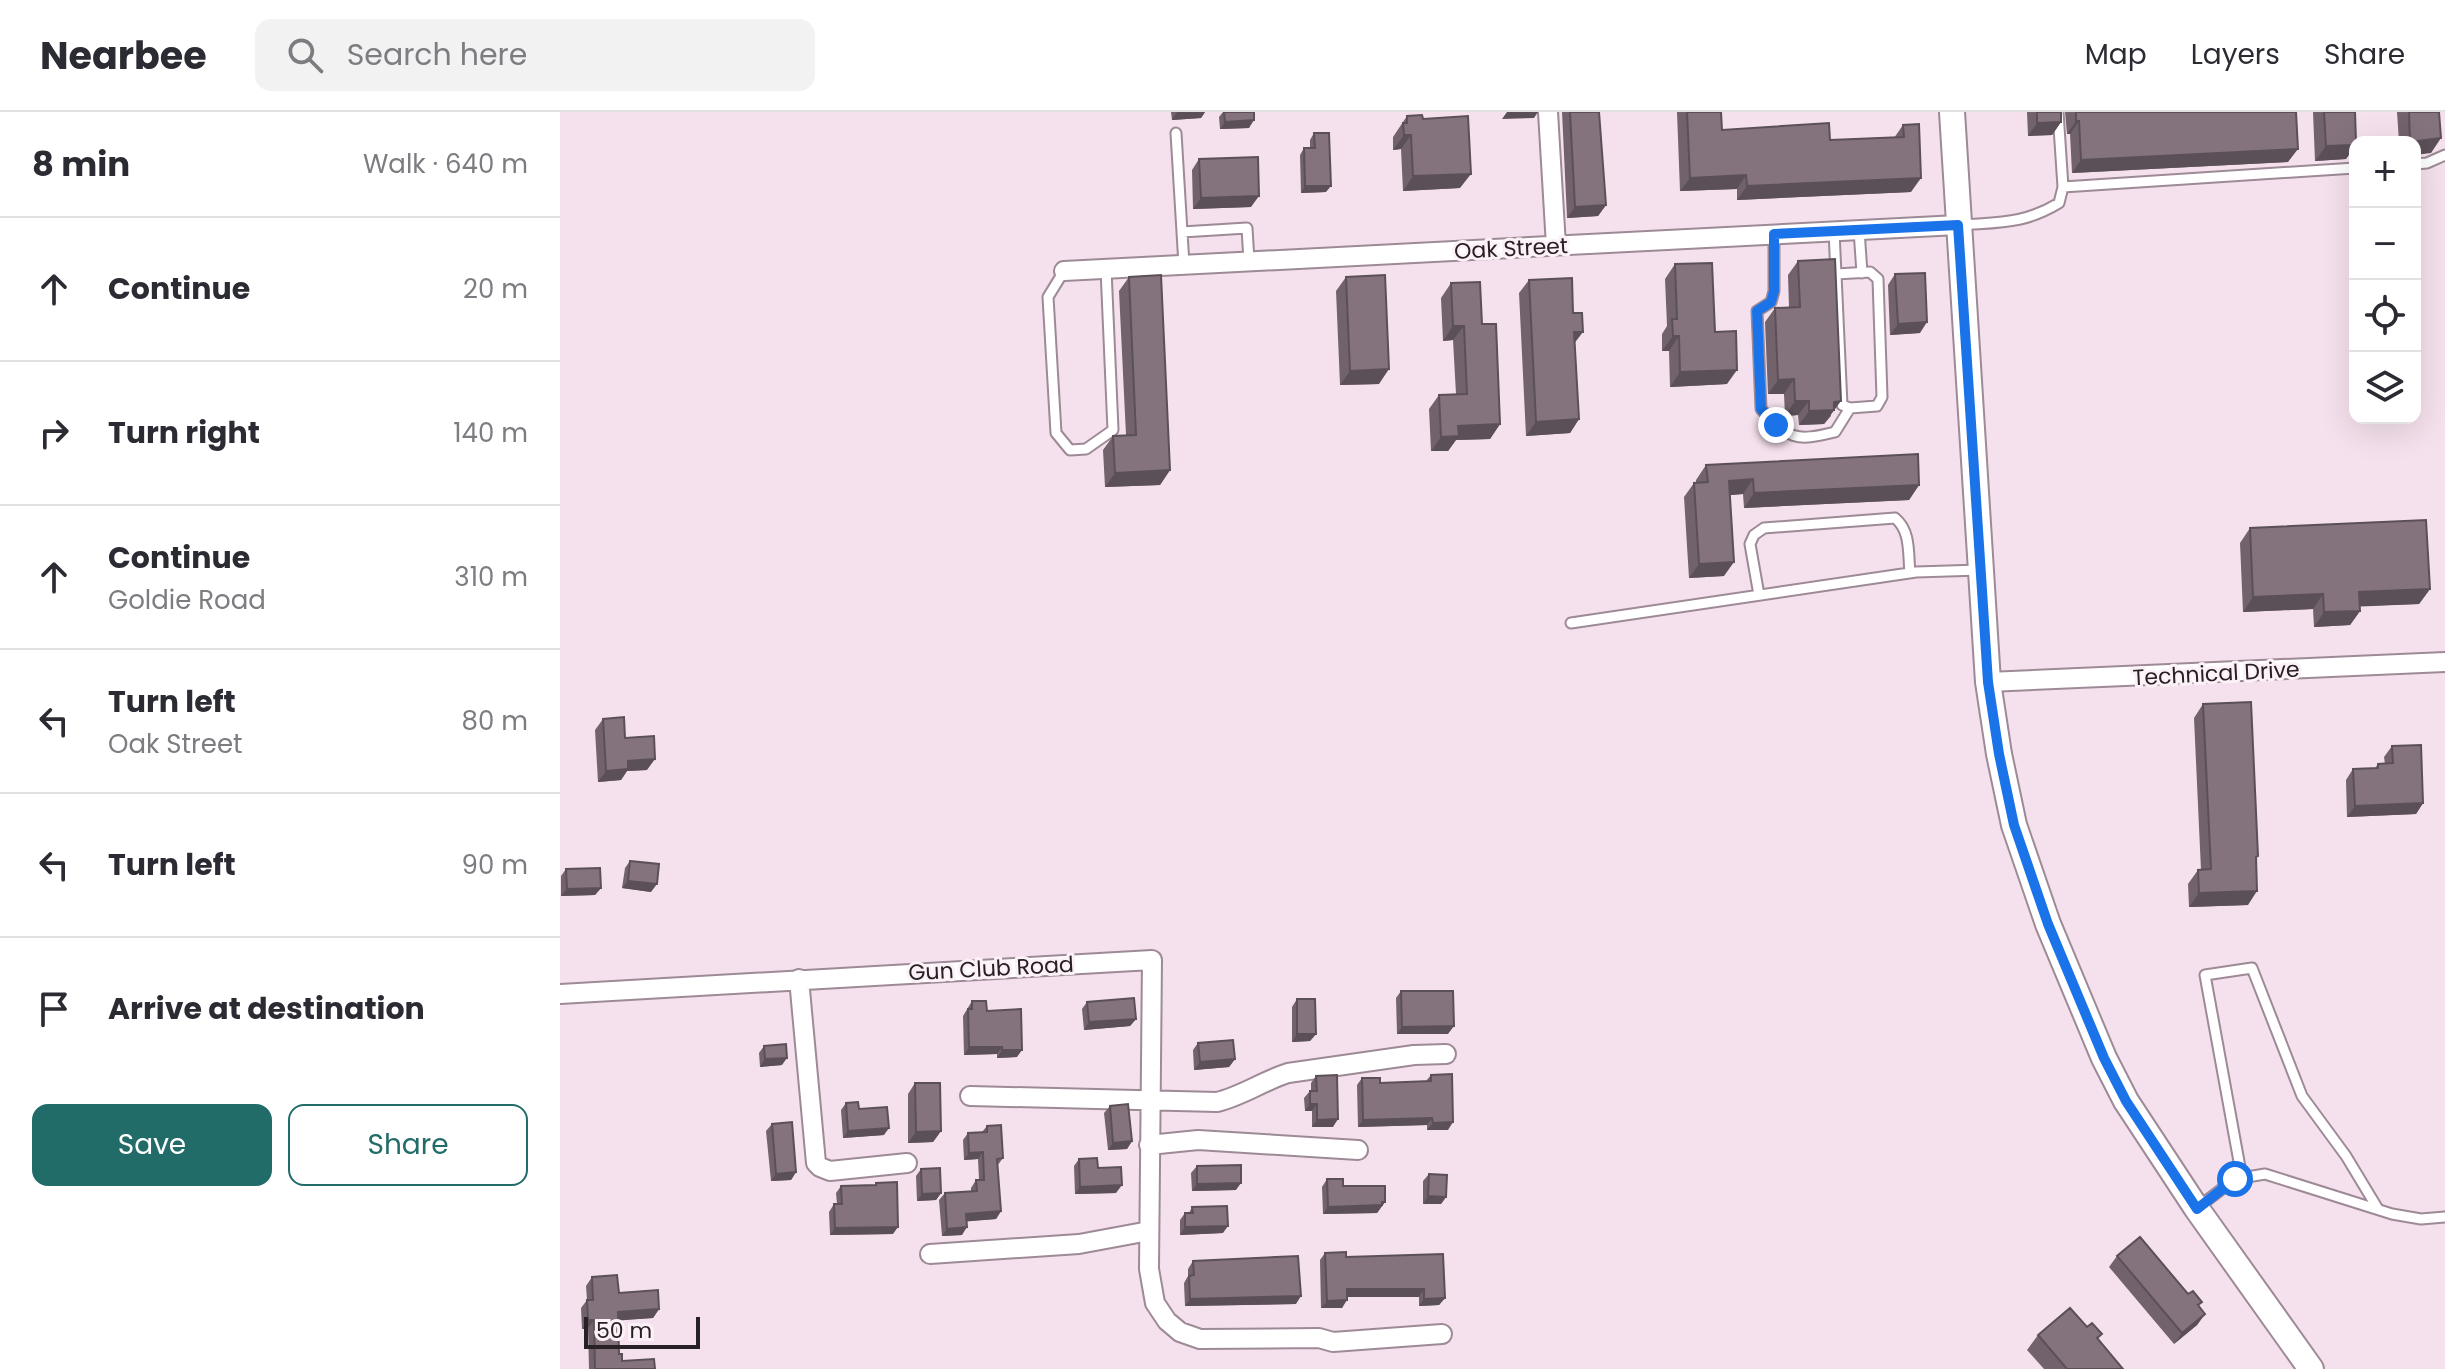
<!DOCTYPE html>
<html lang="en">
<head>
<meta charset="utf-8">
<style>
	:root { --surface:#fff; --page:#f2f2f3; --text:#2b2b33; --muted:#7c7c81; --line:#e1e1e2; --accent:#216c69 }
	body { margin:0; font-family:Poppins,sans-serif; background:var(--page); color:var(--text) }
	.controls { position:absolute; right:24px; top:24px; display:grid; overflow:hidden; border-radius:16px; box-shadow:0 8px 32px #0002 }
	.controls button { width:72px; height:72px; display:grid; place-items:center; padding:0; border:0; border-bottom:2px solid var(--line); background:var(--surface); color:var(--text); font:40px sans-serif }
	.scale { position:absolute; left:24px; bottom:20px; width:116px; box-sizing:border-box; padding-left:8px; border:4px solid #272024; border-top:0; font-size:22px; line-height:28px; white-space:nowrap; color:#272024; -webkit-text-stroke:6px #fdf1f8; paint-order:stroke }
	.stop { position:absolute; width:24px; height:24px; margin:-18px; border:6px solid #1a73e8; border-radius:50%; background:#fff }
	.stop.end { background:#1a73e8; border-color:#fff; box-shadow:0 2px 8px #0008 }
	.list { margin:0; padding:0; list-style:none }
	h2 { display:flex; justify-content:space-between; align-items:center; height:104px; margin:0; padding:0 32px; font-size:34px }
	h2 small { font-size:26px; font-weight:400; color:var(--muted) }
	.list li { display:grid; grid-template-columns:52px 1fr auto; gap:24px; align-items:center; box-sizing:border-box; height:144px; padding:0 32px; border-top:2px solid var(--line) }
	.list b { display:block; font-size:30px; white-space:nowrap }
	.list p { margin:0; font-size:26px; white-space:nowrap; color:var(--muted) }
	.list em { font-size:26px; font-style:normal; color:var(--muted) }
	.actions { display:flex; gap:16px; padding:24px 32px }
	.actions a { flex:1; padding:18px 0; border:2px solid var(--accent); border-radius:16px; text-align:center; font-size:28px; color:var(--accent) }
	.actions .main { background:var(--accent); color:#fff }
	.icon { flex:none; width:44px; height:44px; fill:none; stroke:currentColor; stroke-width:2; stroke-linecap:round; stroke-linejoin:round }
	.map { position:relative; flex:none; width:1885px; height:1257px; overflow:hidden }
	header { display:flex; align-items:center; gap:48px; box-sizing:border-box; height:112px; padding:0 40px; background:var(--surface); border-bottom:2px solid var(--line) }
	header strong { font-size:38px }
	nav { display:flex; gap:44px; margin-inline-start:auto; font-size:28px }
	.search { width:560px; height:72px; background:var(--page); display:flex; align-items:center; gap:20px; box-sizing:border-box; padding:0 28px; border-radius:16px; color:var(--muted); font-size:30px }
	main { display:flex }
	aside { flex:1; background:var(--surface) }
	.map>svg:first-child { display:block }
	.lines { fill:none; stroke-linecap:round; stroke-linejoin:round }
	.service-casing { stroke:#9d8a96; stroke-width:13 }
	.minor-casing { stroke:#9d8a96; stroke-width:22 }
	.tertiary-casing { stroke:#9d8a96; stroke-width:28 }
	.service { stroke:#fff; stroke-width:9 }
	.minor { stroke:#fff; stroke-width:18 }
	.tertiary { stroke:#fff; stroke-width:24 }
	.wall { fill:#72626c }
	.shaded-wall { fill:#5c5058 }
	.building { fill:#84727d; stroke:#5c5058; stroke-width:2 }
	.route { stroke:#1a73e8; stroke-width:10 }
	.labels { text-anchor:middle; stroke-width:6; stroke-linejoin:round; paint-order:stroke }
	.street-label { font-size:22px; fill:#272024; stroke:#fdf1f8 }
</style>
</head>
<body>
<header>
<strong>Nearbee</strong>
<div class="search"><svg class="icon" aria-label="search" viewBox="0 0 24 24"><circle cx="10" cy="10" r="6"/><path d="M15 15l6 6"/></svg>Search here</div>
<nav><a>Map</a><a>Layers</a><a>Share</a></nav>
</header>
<main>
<aside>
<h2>8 min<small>Walk · 640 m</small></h2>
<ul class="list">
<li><svg class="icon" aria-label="ahead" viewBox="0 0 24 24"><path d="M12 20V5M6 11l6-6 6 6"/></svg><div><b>Continue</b></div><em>20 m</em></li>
<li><svg class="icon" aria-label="right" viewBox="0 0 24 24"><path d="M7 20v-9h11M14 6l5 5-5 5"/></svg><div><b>Turn right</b></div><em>140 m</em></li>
<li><svg class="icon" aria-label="ahead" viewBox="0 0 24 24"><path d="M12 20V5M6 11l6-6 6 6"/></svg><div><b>Continue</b><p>Goldie Road</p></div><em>310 m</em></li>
<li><svg class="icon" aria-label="left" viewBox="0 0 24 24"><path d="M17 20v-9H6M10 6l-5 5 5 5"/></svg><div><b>Turn left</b><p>Oak Street</p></div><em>80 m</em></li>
<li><svg class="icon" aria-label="left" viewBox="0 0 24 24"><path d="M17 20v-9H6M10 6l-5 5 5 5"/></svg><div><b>Turn left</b></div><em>90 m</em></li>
<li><svg class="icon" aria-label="arrive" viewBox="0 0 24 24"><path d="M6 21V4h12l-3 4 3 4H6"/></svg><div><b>Arrive at destination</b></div></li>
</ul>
<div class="actions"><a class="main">Save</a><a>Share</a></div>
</aside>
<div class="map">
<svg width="1885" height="1257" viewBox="0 0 1885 1257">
	<rect width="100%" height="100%" fill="#f5e1ed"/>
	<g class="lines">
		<g class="service-casing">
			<path id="service" d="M616,21l8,132
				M1855,52l12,-1 18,-8
				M1503,75l292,-19
				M1402,113c39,-3 62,-1 97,-22l4,-16 -5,-75
				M1299,118l3,43
				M1274,119l8,174 8,3 27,-2 5,-9 -4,-118 -8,-7 -34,2
				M622,120l65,-4 2,33
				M1214,122v57l-3,11 -14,9 4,98c28,30 34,33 74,23l15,-24
				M504,159l-16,26 8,136 14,17 16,-1 27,-19 -7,-161
				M1199,483l-9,-51 4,-9 10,-7 131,-10c16,13 13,36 15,55
				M1011,511l345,-51 64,-2
				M1682,1066l-37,-203 47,-7 50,128 44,60 32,53
				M1637,1096l38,-29 30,-5 127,40 29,5 24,-2"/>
		</g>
		<g class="minor-casing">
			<path id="minor" d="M988,0l8,134
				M504,159l894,-46
				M1428,570l457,-20
				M239,867l17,184 4,4 10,4 77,-8
				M0,882l592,-34 -3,309 6,34 12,18 13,11 20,7 119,-1 14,4 109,-8
				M410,984l247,6c25,-6 46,-21 71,-29l126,-18 32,-1
				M589,1033l49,-5 160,10
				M370,1142l149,-10 70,-13"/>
		</g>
		<g class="tertiary-casing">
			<path id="tertiary" d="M1392,0l36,570 11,72 15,71 34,99 56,134 22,43 71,108 114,160"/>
		</g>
		<use href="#service" class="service"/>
		<use href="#minor" class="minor"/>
		<use href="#tertiary" class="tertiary"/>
	</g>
	<path class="wall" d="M611,0h34l-4,6 -29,2z
		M663,0h31l-5,16 -29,1 -1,-12z
		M1002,0h37l7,93 -8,11 -31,2z
		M1117,0h44l1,18 108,10 64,-2 9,-13 8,67 -174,8v-11l-57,2z
		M1467,0h34v10l-9,13 -24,1z
		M1505,0h231l-8,50 -216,11 -2,-39h-3z
		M1753,0h42l-9,47 -31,2z
		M1837,0h42l-8,41 -16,-11h-16z
		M847,4l16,3 37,69 -57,3 -2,-42 -8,1v-13z
		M754,21l12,59 -25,1 -1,-38 4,-7h6v-8z
		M639,47l52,48 -58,2 -1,-39z
		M1238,149l33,155 -7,8 -25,1 -1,-10 -13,1 -1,-22h-16l-3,-72 10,-14 14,-1 -1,-32z
		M1115,152l40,68 12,52 -57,3 -1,-36h-7v-17l5,-8 -2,-47z
		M1335,162l25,59 -30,2 -2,-50z
		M569,165l41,193 -10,15 -55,2 -2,-37 10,-14 13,-1 -7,-144z
		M786,165l33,107 -39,1 -4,-94z
		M969,168l46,63 4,76 -9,14 -44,3 -7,-143z
		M891,171l31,41 18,100 -10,15 -34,1 -8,11h-17l-2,-42 10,-14 17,-1 -3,-54 -10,1 -2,-43z
		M1146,353l213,20 -10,15 -165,8 -1,-14 -13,1 -6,81 -35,2 -5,-81 10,-14h2v-3z
		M1690,416l180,61 -11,15 -59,2v5l-10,14 -36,2 -1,-18 -70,3 -3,-69z
		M1643,592l45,201 -59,2 -1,-23 10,-14h3l-7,-152z
		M43,607l22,19 22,32 -20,1 -6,9 -23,2 -3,-52z
		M1832,634l31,57 -7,11 -69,3 -1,-37 7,-11 22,-1 3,-4h7l-1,-7z
		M70,749l21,31 -29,-4 3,-20z
		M6,757l35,19 -6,7 -34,1v-20z
		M841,879l47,43h-51l-1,-36z
		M737,887l19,35 -6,7 -18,1v-35z
		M412,889l15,10 30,46 -20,1v-4l-33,1 -1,-39z
		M527,890l49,17 -6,7 -46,4 -2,-21z
		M638,931l37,16 -6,8 -35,3 -1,-20z
		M204,934l18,19 -22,2 -1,-14z
		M871,963l17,55h-21v-5l-69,2 -1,-42 5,-7 18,5 46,-2z
		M756,964l17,51h-21v-16h-7l-1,-13 6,-7h1v-8z
		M355,971l26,48 -8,11 -25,1v-49z
		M286,991l13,6 25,26 -41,3 -2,-28z
		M550,994l22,35 -5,8 -19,1 -4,-37z
		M212,1012l24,48 -5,8 -20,1 -5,-50z
		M427,1014l16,32 -6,8 4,45 -5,8 -30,2 -4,14 -20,1 -3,-36 6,-7 26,-2v-3l5,-8h3l-1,-21 -14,1 -1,-20 5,-7 14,-1z
		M519,1047l19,9 18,25 -41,1 -1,-28z
		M637,1054l39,24 -44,1 -1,-18z
		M361,1057l20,24 -5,7 -19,1 -1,-25z
		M869,1062l17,23 -5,7h-18v-23z
		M767,1067l16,7 42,16 -8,11 -54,1 -1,-27z
		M316,1071l17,51 -63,1 -1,-23 5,-8h3l-1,-11 5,-7 34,-1z
		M632,1095l31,26 -43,2v-15l5,-7h4z
		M765,1141l21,4 99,41 -6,7 -20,1v-9h-72l-5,11h-21l-1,-48z
		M1557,1144l71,38 17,20 -8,11 -23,19 -65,-77z
		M633,1149l103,43 -111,2 -1,-23 4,-7v-7z
		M32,1165l27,16 40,16 -6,9 -35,2 1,34 3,7 33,8h-66l-1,-41 -6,1 -1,-21 6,-8 -1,-14z
		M1527,1215l15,7 -4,5 25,30h-79l-17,-19 11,-15z"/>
	<path class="shaded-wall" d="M617,0h28l-4,6 -29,2z
		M947,0h31l-4,6 -32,1z
		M694,8l-5,8 -29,1 5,-7z
		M1516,9h3l-9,13h-3z
		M1501,10l-9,13 -24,1 9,-13z
		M844,23h7l-10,14 -8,1z
		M1881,26l-10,15 -16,2v-13h-5z
		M1795,33v2l-9,12 -31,2 11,-15z
		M1738,37l-10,13 -216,11 9,-13z
		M911,62l-11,14 -57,3 10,-15z
		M1186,63l-9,14 -57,2 10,-13z
		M1361,66l-10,14 -174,8 10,-14z
		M745,74h26l-5,6 -25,1z
		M699,84l-8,11 -58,2 8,-11z
		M1046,93l-8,11 -31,2 8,-11z
		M1367,210l-7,11 -30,2 8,-11z
		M893,214h11l-11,14 -10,1z
		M1014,220h9l-10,13z
		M1113,224h6l-10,15h-7z
		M829,257l-10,15 -39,1 10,-14z
		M1177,258l-10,14 -57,3 10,-15z
		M1234,267l-10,15h-16l10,-14z
		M1235,289h14l-11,14 -13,1z
		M1281,289l-17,23 -25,1 10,-14 25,-9z
		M1019,307l-9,14 -44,3 10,-14z
		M940,312l-10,15 -34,1 -8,11h-17l10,-14 17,-11z
		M610,358l-10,15 -55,2 10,-14z
		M1193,367l-10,15 -24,2 10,-15z
		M1359,373l-10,15 -165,8 10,-15z
		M1174,450l-10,14 -35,2 10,-14z
		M1870,477l-11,15 -70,3 10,-15z
		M1763,482l-10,15 -70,3 10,-15z
		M1800,499l-10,14 -36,2 10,-15z
		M95,647l-8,11 -20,1 -6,9 -23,2 8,-11 22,-10z
		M1863,691l-7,11 -69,3 8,-11z
		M68,769l29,3 -6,8 -29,-4z
		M41,776l-6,7 -34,1 6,-7z
		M1697,779l-9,14 -59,2 10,-14z
		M576,907l-6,7 -46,4 5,-8z
		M894,914l-6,8h-51l5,-7z
		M737,922h19l-6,7 -18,1z
		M409,935h33l-5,7 -33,1z
		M442,938h20l-5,7 -20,1z
		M227,946l-5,7 -22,2 5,-8z
		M675,947l-6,8 -35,3 6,-8z
		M750,992h7l-5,7h-7z
		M872,1006l-5,7 -69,2 5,-7z
		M778,1007l-5,8h-21l5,-7z
		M893,1010l-5,8h-21l6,-7z
		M329,1016l-5,7 -41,3 5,-7z
		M381,1019l-8,11 -25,1 8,-11z
		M572,1029l-5,8 -19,1 5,-7z
		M423,1040l-5,7 -14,1 5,-7z
		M236,1060l-5,8 -20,1 5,-7z
		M681,1071l-5,7 -44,1 5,-7z
		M562,1073l-6,8 -41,1 5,-7z
		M381,1081l-5,7 -19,1 5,-7z
		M868,1084l18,1 -5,7h-18z
		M825,1090l-8,11 -54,1 5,-7z
		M441,1099l-5,8 -35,3 5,-8z
		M668,1114l-5,7 -43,2 5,-8z
		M338,1115l-5,7 -63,1 5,-7z
		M407,1115l-5,8 -20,1 5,-7z
		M787,1177h77l-5,8h-77z
		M741,1184l-5,8 -111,2 5,-7z
		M885,1186l-6,7 -20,1 5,-7z
		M787,1188l-5,8h-21l6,-7z
		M99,1197l-6,9 -41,3 6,-9z
		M1645,1202l-8,11 -23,19 8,-11z
		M28,1208h6l-6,8 -6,1z"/>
	<path class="building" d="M664,0h30v8l-29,2z
		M1010,0h29l7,93 -31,2z
		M1127,0h34l1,18 107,-7 1,17 74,-3 -1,-12 16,-1 2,54 -174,8 -1,-11 -56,3z
		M1477,0h24v10l-24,1z
		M1516,0h220l2,37 -217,11 -2,-39h-3z
		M1764,0h31l1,30h-1v3l-29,1z
		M1849,0h30l2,26 -31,4z
		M862,3l1,4 45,-3 3,58 -58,2 -2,-41h-7l-1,-12h4v-7z
		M754,21h15l2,53h-26l-1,-38h11z
		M698,45l1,39 -58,2 -2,-39z
		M1275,147l6,142 -7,1v8l-25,1v-10h-14l-1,-22 -16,1 -3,-72 25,-1 -2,-46z
		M1152,151l3,69 21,-1 1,39 -57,2 -1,-36h-6l-1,-17h5l-2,-55z
		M1365,161l2,49 -29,2 -3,-50z
		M601,163l9,195 -55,3 -2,-37 23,-1 -7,-158z
		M825,163l4,94 -39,2 -4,-94z
		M1012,166l1,35h9l1,19h-9l5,87 -43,3 -7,-142z
		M920,170l2,42h14l4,100 -42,2 1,10 -18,1 -2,-42 28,-1 -3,-68h-11l-2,-43z
		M1358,342l1,31 -165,8 -1,-14 -24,2 5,81 -35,2 -5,-81 14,-1 -2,-17z
		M1866,408l4,69 -71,3 1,19 -36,1 -1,-18 -70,3 -3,-69z
		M1691,590l7,154 -2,1 1,34 -58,2 -1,-23 13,-1 -8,-165z
		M64,605l1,21 29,-2 1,23 -27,2v8l-22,2 -3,-52z
		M1861,633l2,58 -68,3 -2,-37 25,-1v-4l15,-1 -1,-17z
		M70,749l29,3 -2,20 -29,-3z
		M40,756l1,20 -34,1 -1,-20z
		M841,879h52l1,35 -52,1z
		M574,886l2,21 -47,3 -2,-20z
		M737,887h18l1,35h-19z
		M412,889h14l1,10 34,-2 1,41h-20v-3h-33l-1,-38h4z
		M673,928l2,19 -35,3 -2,-19z
		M226,932l1,14 -22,1 -1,-13z
		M892,962l1,48 -20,1 -1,-5 -69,2 -1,-42h18v5l51,-2v-6z
		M777,963l1,44 -21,1v-16h-7v-13h7l-1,-15z
		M355,971h25l1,48 -25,1z
		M298,990l1,7 28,-2 2,21 -41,3 -2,-28z
		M568,992l4,37 -19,2 -3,-37z
		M232,1010l4,50 -20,2 -4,-50z
		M441,1013l2,33 -6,1 4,52 -35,3 1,13 -20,2 -2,-36 32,-2 -1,-11h8l-1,-28 -14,1 -1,-20 19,-1v-6z
		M537,1046l1,10 23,-1 1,18 -42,2 -1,-28z
		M681,1053v18l-44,1v-18z
		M380,1056l1,25 -19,1 -1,-25z
		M869,1062l18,1 -1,22 -18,-1z
		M767,1067h16v7h42v16h-3v3l-54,2z
		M337,1070l1,45 -63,1 -1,-24h8l-1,-18 35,-1v-2z
		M667,1094l1,20 -43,1v-14h8l-1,-6z
		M1580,1125l48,57 5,-3 9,11 -4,3 7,9 -23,19 -65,-77z
		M786,1140v5l97,-3 2,44 -21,1v-10h-77v11l-20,1 -2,-48z
		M738,1144l3,40 -111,3 -1,-23 5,-1 -1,-14z
		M57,1163l2,18 39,-3 1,19 -41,3 1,42h3v7l32,-2 1,10h-60l-1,-49h-6l-1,-20h6l-1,-23z
		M1510,1196l17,19 5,-4 10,11 -5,4 26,31h-56l-29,-34z"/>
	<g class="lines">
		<path class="route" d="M1216,313l-15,-16 -4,-98 14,-9 3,-11v-57l184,-9 30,457 11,72 15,71 34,99 56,134 22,43 71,108 38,-30"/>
	</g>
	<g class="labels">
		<g class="street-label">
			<text transform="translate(951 136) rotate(-3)" y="8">Oak Street</text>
			<text transform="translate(1656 561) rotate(-3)" y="8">Technical Drive</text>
			<text transform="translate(431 856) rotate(-3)" y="8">Gun Club Road</text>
		</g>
	</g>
</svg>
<div class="controls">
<button>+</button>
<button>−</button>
<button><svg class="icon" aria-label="locate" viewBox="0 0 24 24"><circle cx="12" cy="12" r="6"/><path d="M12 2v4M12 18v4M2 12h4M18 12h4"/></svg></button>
<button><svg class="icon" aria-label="layers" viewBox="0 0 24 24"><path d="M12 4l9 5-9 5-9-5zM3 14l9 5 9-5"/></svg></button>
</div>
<div class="scale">50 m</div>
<div class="stop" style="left:1675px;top:1067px"></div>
<div class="stop end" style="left:1216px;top:313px"></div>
</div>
</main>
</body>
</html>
